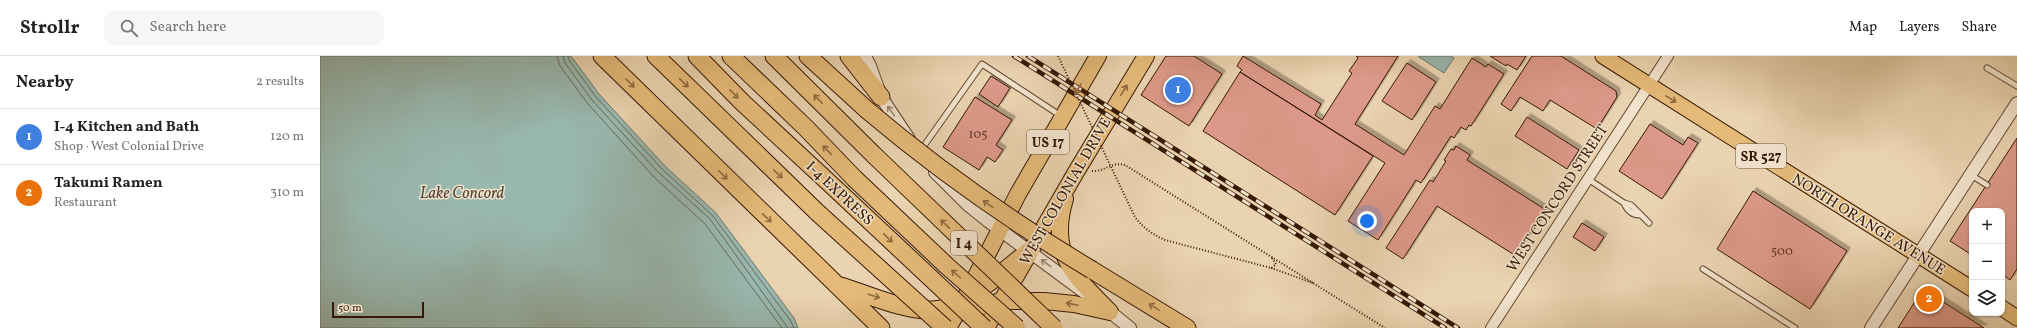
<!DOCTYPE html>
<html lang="en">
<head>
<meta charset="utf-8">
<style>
	:root { --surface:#fff; --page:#f6f6f6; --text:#222; --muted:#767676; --line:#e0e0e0; --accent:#b45309 }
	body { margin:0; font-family:Vollkorn,serif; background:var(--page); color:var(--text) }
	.controls { position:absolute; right:12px; bottom:12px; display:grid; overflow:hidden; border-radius:8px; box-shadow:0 1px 3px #0004 }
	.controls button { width:36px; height:36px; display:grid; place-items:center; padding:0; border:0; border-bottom:1px solid var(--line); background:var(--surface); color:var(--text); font:20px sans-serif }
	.scale { position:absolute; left:12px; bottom:10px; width:92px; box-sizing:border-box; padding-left:4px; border:2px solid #361805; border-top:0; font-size:11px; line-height:14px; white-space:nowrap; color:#361805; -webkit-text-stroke:3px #f1e2cc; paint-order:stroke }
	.you { position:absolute; left:1047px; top:165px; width:14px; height:14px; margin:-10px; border:3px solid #fff; border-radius:50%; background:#1a73e8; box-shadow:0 0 0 6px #1a73e833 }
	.badge { display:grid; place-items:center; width:26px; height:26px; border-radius:50%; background:var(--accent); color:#fff; font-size:13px; font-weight:700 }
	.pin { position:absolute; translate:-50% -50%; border:2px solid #fff; box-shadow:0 1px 4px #0006 }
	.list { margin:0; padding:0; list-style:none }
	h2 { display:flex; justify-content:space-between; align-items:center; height:52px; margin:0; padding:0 16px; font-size:17px }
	h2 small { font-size:13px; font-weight:400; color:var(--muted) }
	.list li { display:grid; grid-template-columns:26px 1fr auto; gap:12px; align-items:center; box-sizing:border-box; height:56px; padding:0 16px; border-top:1px solid var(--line) }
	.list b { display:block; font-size:15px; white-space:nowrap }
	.list p { margin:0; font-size:13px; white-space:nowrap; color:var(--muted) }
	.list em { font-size:13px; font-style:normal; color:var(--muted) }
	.icon { flex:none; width:22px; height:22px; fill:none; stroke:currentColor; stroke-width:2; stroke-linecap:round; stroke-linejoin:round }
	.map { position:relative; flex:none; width:1697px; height:272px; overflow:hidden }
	header { display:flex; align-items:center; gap:24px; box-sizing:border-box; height:56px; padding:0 20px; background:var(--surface); border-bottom:1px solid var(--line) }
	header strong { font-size:19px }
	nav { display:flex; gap:22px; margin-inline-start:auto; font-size:14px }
	.search { width:280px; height:36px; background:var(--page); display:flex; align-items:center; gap:10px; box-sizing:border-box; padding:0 14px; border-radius:12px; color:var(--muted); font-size:15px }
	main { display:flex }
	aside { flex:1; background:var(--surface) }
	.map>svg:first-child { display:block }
	.water { fill:#98b7ae; stroke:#71776a }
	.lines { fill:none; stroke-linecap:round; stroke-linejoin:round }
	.shore { stroke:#67685a; stroke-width:1 }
	.building { fill:#dc9888; stroke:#361805; filter:url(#shadow) }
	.service-casing { stroke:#634730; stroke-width:7 }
	.minor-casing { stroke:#634730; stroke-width:12 }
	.tertiary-casing { stroke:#634730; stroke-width:14 }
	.primary-casing { stroke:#361805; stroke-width:17 }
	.trunk-casing { stroke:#361805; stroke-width:18 }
	.motorway-casing { stroke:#361805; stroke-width:19 }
	.path { stroke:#361805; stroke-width:2; stroke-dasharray:1 2; stroke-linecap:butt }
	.service { stroke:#f1e2cc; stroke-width:5 }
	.minor { stroke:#f1e2cc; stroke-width:10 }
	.tertiary { stroke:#f1e2cc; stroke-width:12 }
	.primary { stroke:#e5ba78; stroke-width:15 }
	.trunk { stroke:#e5ba78; stroke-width:16 }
	.motorway { stroke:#e5ba78; stroke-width:17 }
	.rail-casing { stroke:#361805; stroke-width:4.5 }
	.rail { stroke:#f1e2cc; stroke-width:3; stroke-dasharray:9; stroke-linecap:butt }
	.motorway-bridge-casing { stroke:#361805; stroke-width:19; stroke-linecap:butt }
	.path-bridge { stroke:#361805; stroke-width:2; stroke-dasharray:1 2; stroke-linecap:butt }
	.motorway-bridge { stroke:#e5ba78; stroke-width:17 }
	.oneway { stroke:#8e693e }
	.oneway2 { stroke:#9d8772 }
	.labels { text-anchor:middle; stroke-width:3; stroke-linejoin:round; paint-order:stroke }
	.number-label { font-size:13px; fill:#603826 }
	.shield { fill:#f1e2cc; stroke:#6e5541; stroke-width:1 }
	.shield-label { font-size:14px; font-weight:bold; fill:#361805 }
	.street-label { font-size:15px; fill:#361805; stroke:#f1e2cc }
	.water-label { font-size:16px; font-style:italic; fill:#534838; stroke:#f1e2cc }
</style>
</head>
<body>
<header>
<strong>Strollr</strong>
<div class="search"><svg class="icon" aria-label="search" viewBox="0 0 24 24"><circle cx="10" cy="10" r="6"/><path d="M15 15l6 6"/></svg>Search here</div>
<nav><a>Map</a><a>Layers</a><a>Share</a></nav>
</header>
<main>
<aside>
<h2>Nearby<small>2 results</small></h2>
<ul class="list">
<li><span class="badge" style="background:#3f7fe0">1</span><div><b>I-4 Kitchen and Bath</b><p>Shop · West Colonial Drive</p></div><em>120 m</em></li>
<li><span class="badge" style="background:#e8710a">2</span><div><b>Takumi Ramen</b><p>Restaurant</p></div><em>310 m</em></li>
</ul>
</aside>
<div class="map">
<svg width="1697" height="272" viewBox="0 0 1697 272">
	<defs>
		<filter id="shadow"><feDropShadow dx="3.5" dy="-3.5" stdDeviation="0" flood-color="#0004"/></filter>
	</defs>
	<rect width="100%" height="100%" fill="#ead3b0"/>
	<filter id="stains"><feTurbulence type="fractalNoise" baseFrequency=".005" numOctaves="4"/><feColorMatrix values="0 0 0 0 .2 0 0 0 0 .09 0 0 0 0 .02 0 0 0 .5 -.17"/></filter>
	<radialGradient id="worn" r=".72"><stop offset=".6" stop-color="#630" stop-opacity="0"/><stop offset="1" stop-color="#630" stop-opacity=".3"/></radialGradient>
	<path class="water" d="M0,0h251l28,38 66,72 51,47 78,105 4,10h-478z
		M1099,0h32l3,2 -10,15 -25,-16z"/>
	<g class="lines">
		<path class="shore" d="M237,0l3,10 28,38 66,73 51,47 77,104
			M243,0l2,7 27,37 66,72 52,47 78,109
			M248,0l1,4 27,37 66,72 51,47 77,104 4,8"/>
	</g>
	<path class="building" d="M846,0h28l28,18 -33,52 -48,-31z
		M923,0l78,48 -6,11 7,5 30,-47 -3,-2 9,-13 -2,-2h42l-43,68 49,31 31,-49 5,3 32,-51 14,9 2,-3 16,10 -33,52 -2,-1 -3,5 -5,-3 -7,11 -3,-2 -30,47 -5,-3 -38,60 -30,-19 37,-58 -145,-91 2,-2 -5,-4z
		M1170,0h36l-9,14 -10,-6 -1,2z
		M1212,0h29l55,35 1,6 -20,32 -47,-29 -7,11 -23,-14 -9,14 -10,-7z
		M1087,7l29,19 -24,38 -30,-19z
		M920,16l133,84 -38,59 -132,-84z
		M671,20l19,12 -12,19 -19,-13z
		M655,41l37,23 -16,25 7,5 -8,12 -8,-5 -8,13 -36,-23z
		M1207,61l52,33 -12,19 -52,-33z
		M1330,68l33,21 5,-8 10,6 -36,56 -43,-28z
		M1697,82v131l-7,11 -8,-6v-63h-30v44l-22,-14z
		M1136,90l14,9 -3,5 79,50 -30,46 -79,-50 -34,53 -17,-11 44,-68 3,2 13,-21 -2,-1 7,-11 3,1z
		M1433,135l94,60 -37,58 -93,-60z
		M1262,167l22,14 -9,14 -22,-14z
		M1603,233l61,39h-86z"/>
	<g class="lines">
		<g class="service-casing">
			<path id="service" d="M1667,12l30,18
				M601,94l61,-86 79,52
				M1651,119l16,10
				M1268,123l36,24 7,2 18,18
				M1304,147c3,7 8,12 16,12
				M1383,213l92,59"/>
		</g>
		<g class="minor-casing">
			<path id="minor" d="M1171,272l177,-272"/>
		</g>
		<g class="tertiary-casing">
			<path id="tertiary" d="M545,0l5,10 11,31 28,42
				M615,116l32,32 21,17 96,71
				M784,251l26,21
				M1551,272l146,-225"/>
		</g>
		<g class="primary-casing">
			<path id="primary" d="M1283,0l369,233
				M1682,252l15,10"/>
		</g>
		<g class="trunk-casing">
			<path id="trunk" d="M745,143c-17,56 10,77 45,113
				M637,257l44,-12h43l30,3 36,8
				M628,272l16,-28 54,-106 80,-138
				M666,272l90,-156 70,-116"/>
		</g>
		<g class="motorway-casing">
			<path id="motorway" d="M282,0l279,272
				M336,0l162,157
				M377,0l45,46 97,90
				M411,0l75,72 48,50
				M454,0l101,100
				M488,0l59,54
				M529,0l32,41
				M772,214l95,58
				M521,230c26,8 63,25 91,24 29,0 74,-41 97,-59"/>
		</g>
		<path class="path" d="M772,115c12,1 21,-10 33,-6l188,118
			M952,202l4,6 -4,4
			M951,212l42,15 72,45"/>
		<use href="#service" class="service"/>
		<use href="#minor" class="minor"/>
		<use href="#tertiary" class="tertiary"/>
		<use href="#primary" class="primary"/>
		<use href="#trunk" class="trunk"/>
		<use href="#motorway" class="motorway"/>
		<g class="rail-casing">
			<path id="rail" d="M694,0l431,272
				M708,0l430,272"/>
		</g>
		<use href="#rail" class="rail"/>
		<g class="motorway-bridge-casing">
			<path id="motorway-bridge" d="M547,54c71,60 145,112 225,160
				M555,100l179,172
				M534,122l93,88 70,62
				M519,136l145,136
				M498,157l127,115"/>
		</g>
		<path class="path-bridge" d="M738,0l76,159c7,12 18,19 31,25l106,28"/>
		<use href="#motorway-bridge" class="motorway-bridge"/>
	</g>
	<defs><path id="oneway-shaft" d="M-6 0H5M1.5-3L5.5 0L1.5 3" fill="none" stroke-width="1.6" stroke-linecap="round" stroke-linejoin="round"/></defs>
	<g class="oneway">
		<use href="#oneway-shaft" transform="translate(310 27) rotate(45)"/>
		<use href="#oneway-shaft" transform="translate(364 27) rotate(44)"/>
		<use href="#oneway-shaft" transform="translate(758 33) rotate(121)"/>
		<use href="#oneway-shaft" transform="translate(804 34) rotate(-58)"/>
		<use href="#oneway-shaft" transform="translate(414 38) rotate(45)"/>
		<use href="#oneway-shaft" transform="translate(498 43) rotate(-135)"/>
		<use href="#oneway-shaft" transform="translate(1351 43) rotate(32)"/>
		<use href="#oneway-shaft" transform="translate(507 94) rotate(-134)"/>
		<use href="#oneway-shaft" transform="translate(458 118) rotate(44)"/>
		<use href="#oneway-shaft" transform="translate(403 119) rotate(45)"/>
		<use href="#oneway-shaft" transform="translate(668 148) rotate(-145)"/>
		<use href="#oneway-shaft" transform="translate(447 162) rotate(44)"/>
		<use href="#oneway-shaft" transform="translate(625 168) rotate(-136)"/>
		<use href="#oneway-shaft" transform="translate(568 182) rotate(44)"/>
		<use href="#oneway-shaft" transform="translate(636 218) rotate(-138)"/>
		<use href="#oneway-shaft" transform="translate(554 240) rotate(18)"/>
		<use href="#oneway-shaft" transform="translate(752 248) rotate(-168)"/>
		<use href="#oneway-shaft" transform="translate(834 251) rotate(-148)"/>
	</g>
	<g class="oneway2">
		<use href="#oneway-shaft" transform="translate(571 55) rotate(-125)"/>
		<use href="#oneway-shaft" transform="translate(726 207) rotate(-144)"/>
	</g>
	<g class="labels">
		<g class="number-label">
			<text x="658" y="82">105</text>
			<text x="1462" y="199">500</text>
		</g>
		<g class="shield">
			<rect x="707" y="74" width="42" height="24" rx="3"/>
			<rect x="1416" y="88" width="50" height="24" rx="3"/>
			<rect x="631" y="175" width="26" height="24" rx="3"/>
		</g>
		<g class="shield-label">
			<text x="728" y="91">US 17</text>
			<text x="1441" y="105">SR 527</text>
			<text x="644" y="192">I 4</text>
		</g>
		<g class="street-label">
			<text transform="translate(745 135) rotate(-60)" y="5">WEST COLONIAL DRIVE</text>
			<text transform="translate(520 137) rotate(43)" y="5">I-4 EXPRESS</text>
			<text transform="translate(1237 142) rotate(-57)" y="5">WEST CONCORD STREET</text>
			<text transform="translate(1549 168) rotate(32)" y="5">NORTH ORANGE AVENUE</text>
		</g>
		<g class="water-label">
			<text x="142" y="142">Lake Concord</text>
		</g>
	</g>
	<rect width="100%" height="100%" filter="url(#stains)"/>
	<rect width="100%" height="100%" fill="url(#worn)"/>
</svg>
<div class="controls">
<button>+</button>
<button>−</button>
<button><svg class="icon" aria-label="layers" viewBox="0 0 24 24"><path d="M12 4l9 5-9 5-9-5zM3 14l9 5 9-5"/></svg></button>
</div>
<div class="scale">50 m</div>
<div class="you"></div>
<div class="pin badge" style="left:858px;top:34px;background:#3f7fe0">1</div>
<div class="pin badge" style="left:1609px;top:243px;background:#e8710a">2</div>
</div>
</main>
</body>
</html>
